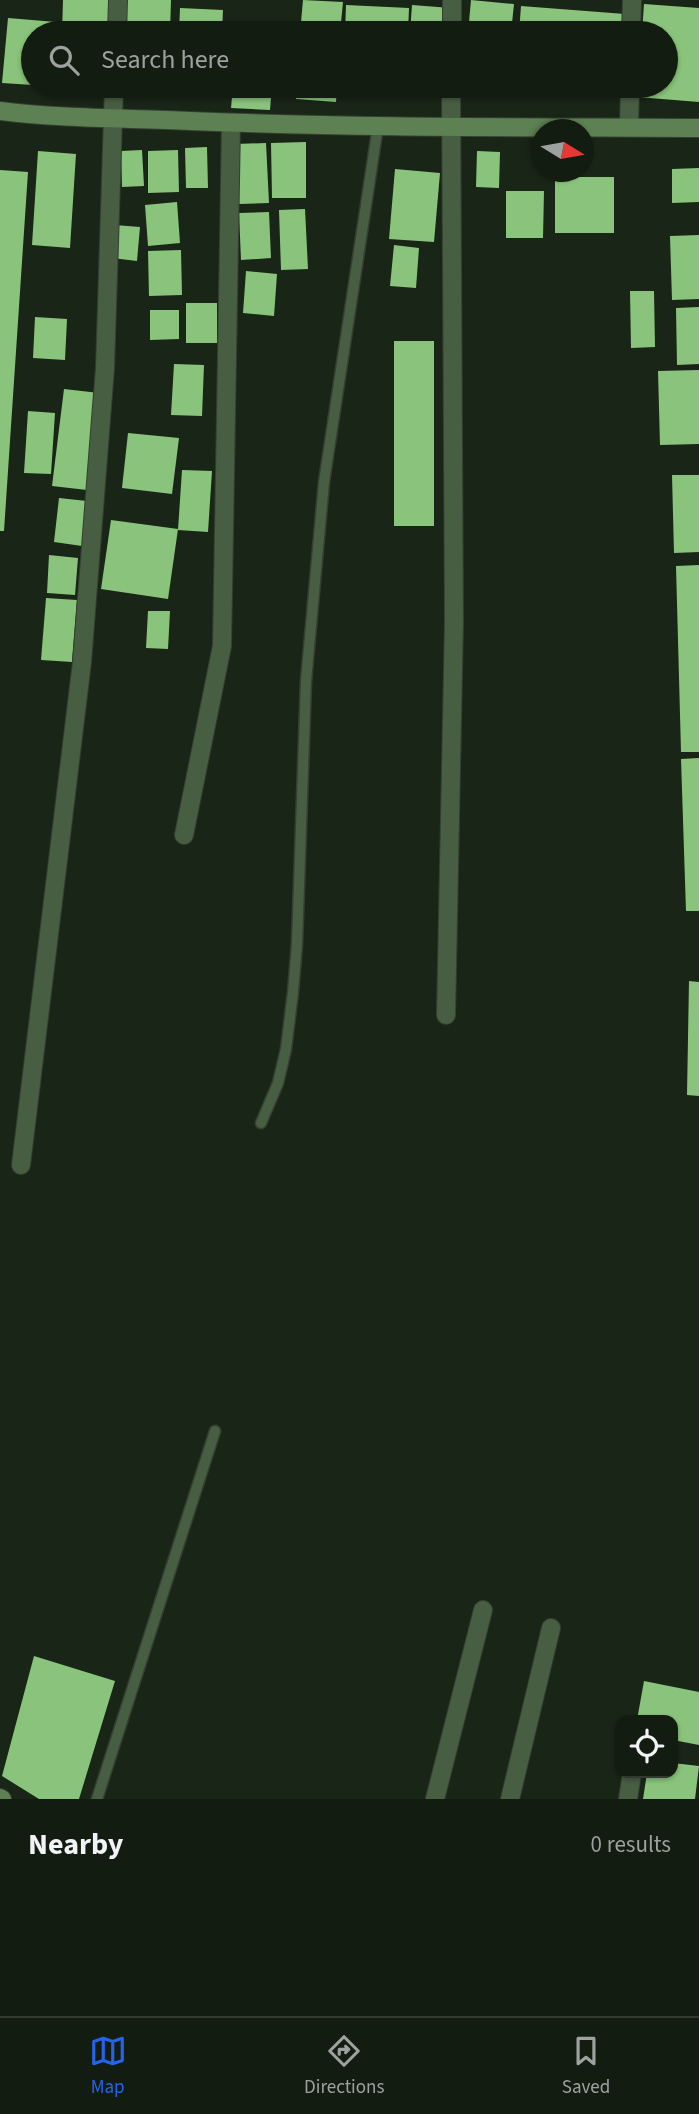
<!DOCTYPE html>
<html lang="en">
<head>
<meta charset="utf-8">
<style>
	:root { --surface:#131c10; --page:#20291e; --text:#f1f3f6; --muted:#9da19f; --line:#323a30; --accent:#2563eb }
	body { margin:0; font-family:"Source Sans 3",sans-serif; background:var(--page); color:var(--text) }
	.controls { position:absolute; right:21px; bottom:21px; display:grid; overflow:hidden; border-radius:14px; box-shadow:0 2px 5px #0004 }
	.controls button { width:63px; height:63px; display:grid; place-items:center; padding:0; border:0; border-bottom:2px solid var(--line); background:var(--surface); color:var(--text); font:35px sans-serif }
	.compass { position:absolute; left:531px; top:119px; width:63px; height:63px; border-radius:50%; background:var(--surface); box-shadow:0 2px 5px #0004; rotate:101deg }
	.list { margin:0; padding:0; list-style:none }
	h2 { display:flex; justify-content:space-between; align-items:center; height:91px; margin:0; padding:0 28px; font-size:30px }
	h2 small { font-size:23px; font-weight:400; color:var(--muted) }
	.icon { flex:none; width:38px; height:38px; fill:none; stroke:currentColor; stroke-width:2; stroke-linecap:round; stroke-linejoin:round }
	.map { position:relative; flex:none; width:699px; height:1799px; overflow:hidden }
	.search { position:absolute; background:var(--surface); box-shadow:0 2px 5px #0004; left:21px; right:21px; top:21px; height:77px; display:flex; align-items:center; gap:18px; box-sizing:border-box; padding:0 24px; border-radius:38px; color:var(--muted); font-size:26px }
	.sheet { height:217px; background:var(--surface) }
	nav { display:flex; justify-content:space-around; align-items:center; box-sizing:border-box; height:98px; border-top:2px solid var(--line); background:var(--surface); font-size:19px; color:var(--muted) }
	nav a { display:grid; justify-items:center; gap:4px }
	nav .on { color:var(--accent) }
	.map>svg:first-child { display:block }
	.building { fill:#8ac47c }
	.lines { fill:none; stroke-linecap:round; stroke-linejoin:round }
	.lane-casing { stroke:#343f31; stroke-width:13 }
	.street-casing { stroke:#343f31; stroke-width:20 }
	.secondary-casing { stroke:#343f31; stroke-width:20 }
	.lane { stroke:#485e42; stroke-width:10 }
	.street { stroke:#485e42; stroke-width:18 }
	.secondary { stroke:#5d8153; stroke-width:18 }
</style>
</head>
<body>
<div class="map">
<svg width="699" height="1799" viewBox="0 0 699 1799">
	<rect width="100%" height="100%" fill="#192516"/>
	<path class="building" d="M63,0h51l-1,33h-51z
		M122,0h49l-1,33h-49z
		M303,0l40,2 -3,31h-40z
		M471,0l43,4 -3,29h-43z
		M644,4l55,4v94l-62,-5 1,-11h28v-53h-24z
		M346,5l63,3 -1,25h-63z
		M412,5l39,3 -2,25h-39z
		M521,6l104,8 -2,19h-104z
		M180,8l43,2 -1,23h-43z
		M8,18l48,4 -1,11h-22v52l-31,-2z
		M59,86h52l-1,6 -51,-2z
		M120,86h49v9h-49z
		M233,86h39l-2,24 -39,-2z
		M297,86h40l-1,16 -40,-3z
		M342,86h63v6l-63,-3z
		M406,86h40l-1,12 -39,-2z
		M463,86h43l-1,11 -43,-4z
		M515,86h104l-1,12 -103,-8z
		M306,142v56h-34l-1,-55z
		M266,143l3,60 -30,1 -3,-60z
		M207,147l1,41h-22l-1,-40z
		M142,150l2,36 -22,1 -1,-36z
		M178,150l1,42 -31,1v-42z
		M38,151l38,3 -6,94 -38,-3z
		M477,151l23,1 -1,36 -23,-1z
		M699,168v34l-27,1v-34z
		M395,169l45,4 -6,69 -45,-3z
		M0,170l28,2 -24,359h-4z
		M555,177h59v56h-59z
		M506,191h38l-1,47h-37z
		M177,202l3,41 -32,3 -3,-41z
		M305,209l3,60 -27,1 -2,-60z
		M269,212l2,46 -30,2 -2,-47z
		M115,225l25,2 -3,34 -25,-3z
		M699,235v64l-27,1 -2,-64z
		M394,245l25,3 -3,40 -26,-2z
		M181,250l1,45 -33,1 -1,-45z
		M246,271l31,3 -3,42 -31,-3z
		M630,291h24l1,56 -24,1z
		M186,303h31v40h-31z
		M699,307v57l-22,1 -1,-57z
		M150,310h29v29l-29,1z
		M35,317l32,2 -2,41 -32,-2z
		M394,341h40v185h-40z
		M174,364l30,1 -2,51 -31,-1z
		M699,370v74l-39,1 -2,-74z
		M64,389l35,4 -12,97 -35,-4z
		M28,411l27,2 -4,61 -27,-1z
		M128,433l51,5 -7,56 -50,-6z
		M182,470l30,1 -4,61 -30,-2z
		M672,475h27v77l-25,1z
		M59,498l28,3 -5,45 -28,-4z
		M111,520l67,9 -10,70 -67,-10z
		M49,555l29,3 -3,37 -28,-2z
		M699,565v187h-18l-5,-186z
		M46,598l31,2 -5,62 -31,-2z
		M148,611h22l-2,38 -22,-1z
		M699,758v153h-13l-5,-152z
		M689,981l10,1v114l-12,-1z
		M34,1656l81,25 -36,118h-40l-37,-23z
		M644,1681l55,11v53l-26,-5v-20h-36z
		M673,1763l26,3 -4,33h-52l4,-26h26z"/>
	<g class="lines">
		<g class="lane-casing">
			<path id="lane" d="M261,1123l17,-40 8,-34 7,-57 4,-48 9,-263 18,-199 54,-356
				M97,1799l118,-368"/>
		</g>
		<g class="street-casing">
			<path id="street" d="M117,33l1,-33
				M452,33v-33
				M631,33l1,-33
				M629,127l1,-41
				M184,835l38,-189 9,-523
				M446,1015l8,-394 -3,-535
				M21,1165l61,-503 23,-294 9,-282
				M435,1799l48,-189
				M510,1799l41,-171
				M628,1799l4,-26"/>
		</g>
		<g class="secondary-casing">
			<path id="secondary" d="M0,111c63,8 127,7 190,10 170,7 339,6 509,7
				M0,1798l2,1"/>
		</g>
		<use href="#lane" class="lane"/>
		<use href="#street" class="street"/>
		<use href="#secondary" class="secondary"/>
	</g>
</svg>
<div class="controls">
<button><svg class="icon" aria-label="locate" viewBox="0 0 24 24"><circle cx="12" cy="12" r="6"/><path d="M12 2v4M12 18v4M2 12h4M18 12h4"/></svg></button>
</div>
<svg class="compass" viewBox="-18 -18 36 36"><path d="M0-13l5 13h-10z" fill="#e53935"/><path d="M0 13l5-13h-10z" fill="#9da19f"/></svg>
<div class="search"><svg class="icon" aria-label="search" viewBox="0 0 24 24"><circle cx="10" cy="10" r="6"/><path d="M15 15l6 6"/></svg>Search here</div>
</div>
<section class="sheet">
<h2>Nearby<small>0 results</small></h2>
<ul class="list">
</ul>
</section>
<nav>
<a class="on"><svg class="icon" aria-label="map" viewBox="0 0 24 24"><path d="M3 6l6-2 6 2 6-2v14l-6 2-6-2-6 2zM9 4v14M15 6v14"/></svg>Map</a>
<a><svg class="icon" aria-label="directions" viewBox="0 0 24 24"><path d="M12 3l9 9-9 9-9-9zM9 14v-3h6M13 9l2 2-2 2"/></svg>Directions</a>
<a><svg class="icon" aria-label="saved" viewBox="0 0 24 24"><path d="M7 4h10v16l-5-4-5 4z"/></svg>Saved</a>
</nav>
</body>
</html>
